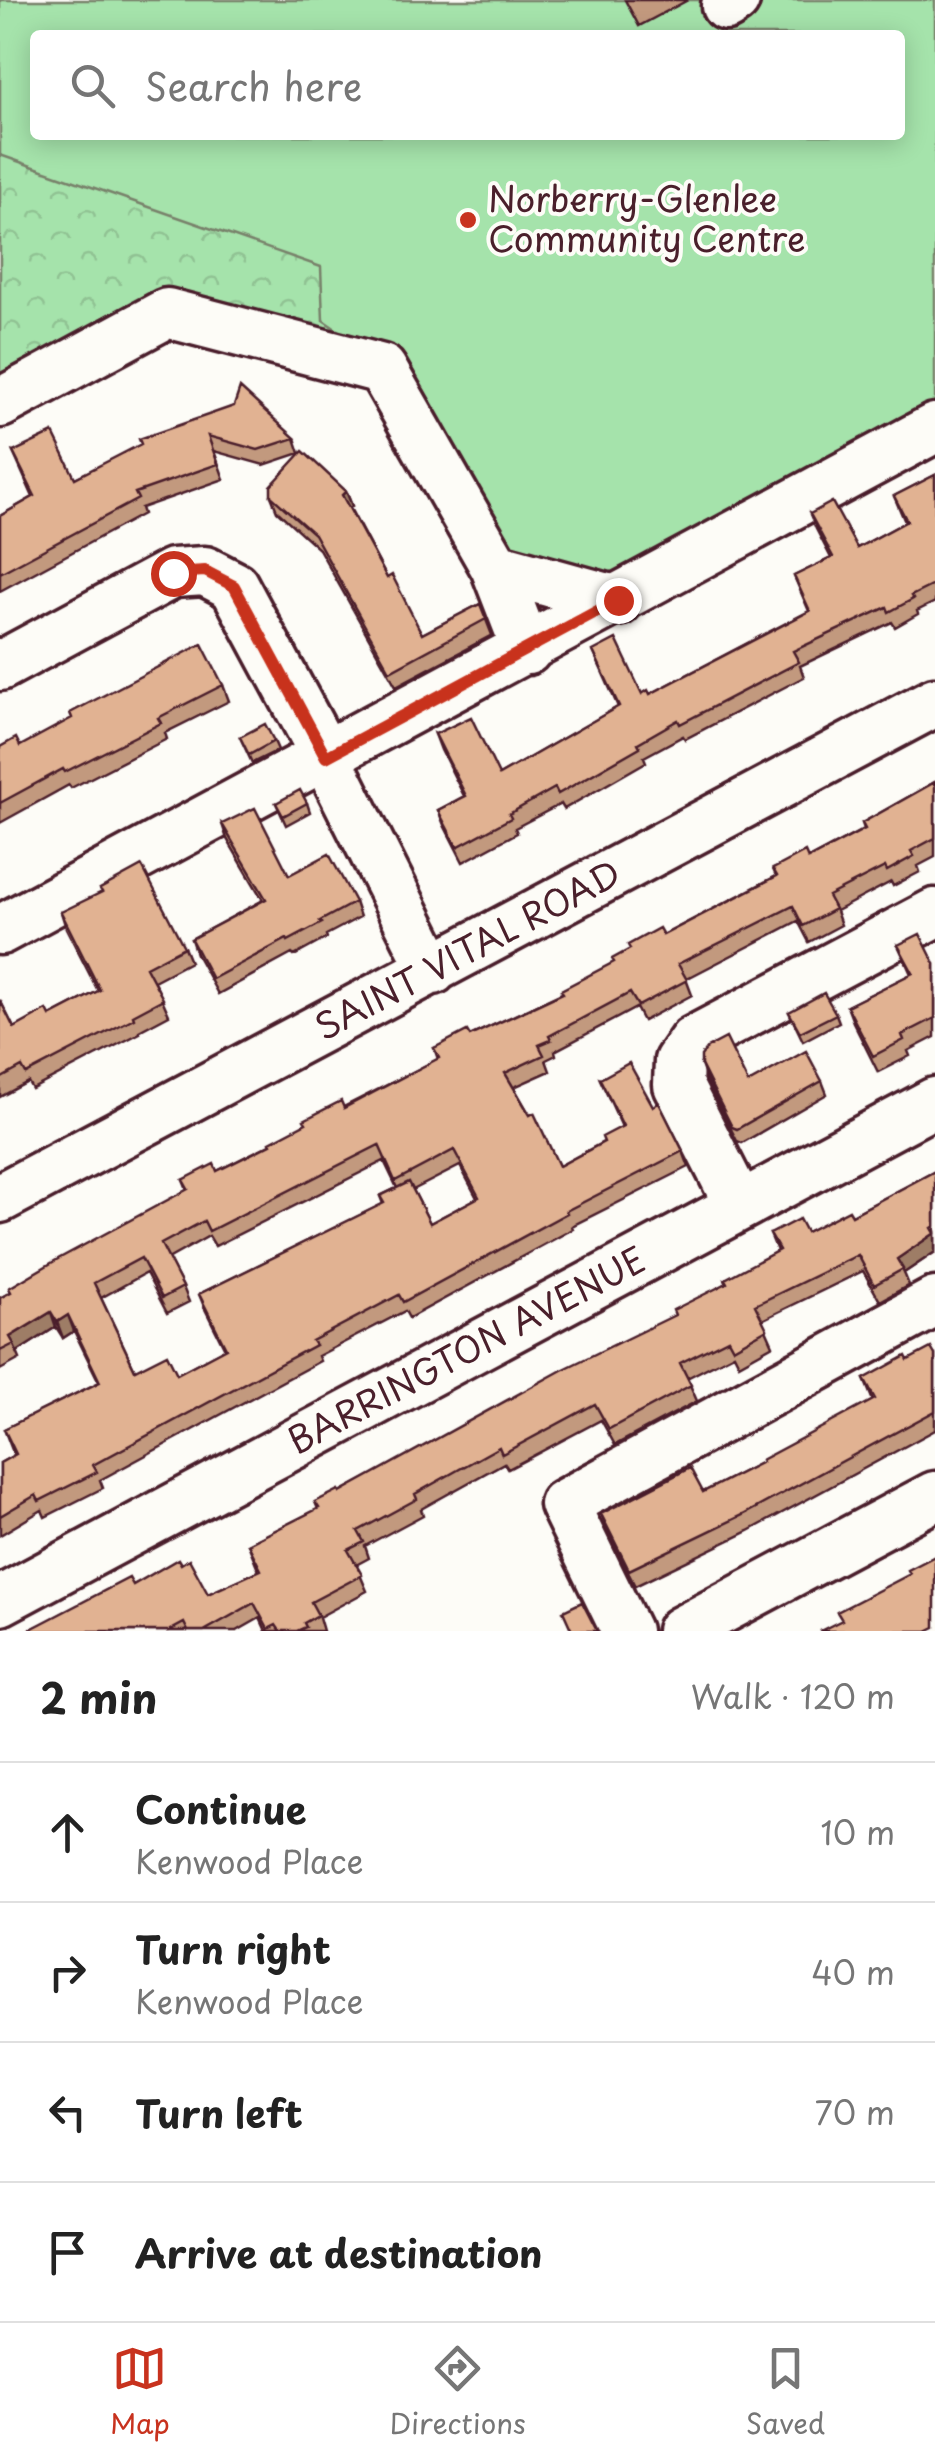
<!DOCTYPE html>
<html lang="en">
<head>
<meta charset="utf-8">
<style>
	:root { --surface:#fff; --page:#f6f6f6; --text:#222; --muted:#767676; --line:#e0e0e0; --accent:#c8321e }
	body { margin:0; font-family:"Playpen Sans",sans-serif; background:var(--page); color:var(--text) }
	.stop { position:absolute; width:30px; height:30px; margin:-22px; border:8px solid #c8321e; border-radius:50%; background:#fff }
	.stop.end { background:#c8321e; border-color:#fff; box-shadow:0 2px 10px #0008 }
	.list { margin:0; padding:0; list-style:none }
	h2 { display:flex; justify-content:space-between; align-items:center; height:130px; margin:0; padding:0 40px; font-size:42px }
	h2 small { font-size:32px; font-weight:400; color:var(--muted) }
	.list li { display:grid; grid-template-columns:65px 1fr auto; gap:30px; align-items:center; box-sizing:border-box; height:140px; padding:0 40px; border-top:2px solid var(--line) }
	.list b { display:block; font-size:38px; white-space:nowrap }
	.list p { margin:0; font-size:32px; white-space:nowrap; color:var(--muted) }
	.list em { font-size:32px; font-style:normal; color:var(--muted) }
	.icon { flex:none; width:55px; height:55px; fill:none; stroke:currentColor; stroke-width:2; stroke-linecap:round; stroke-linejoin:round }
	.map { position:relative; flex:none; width:935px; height:1631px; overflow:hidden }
	.search { position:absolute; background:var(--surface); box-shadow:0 5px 25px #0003; left:30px; right:30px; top:30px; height:110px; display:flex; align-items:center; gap:25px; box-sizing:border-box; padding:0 35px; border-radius:10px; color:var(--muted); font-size:38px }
	.sheet { height:690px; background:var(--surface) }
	nav { display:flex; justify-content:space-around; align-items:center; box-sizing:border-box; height:140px; border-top:2px solid var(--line); background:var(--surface); font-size:28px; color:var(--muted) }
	nav a { display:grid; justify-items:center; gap:5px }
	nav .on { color:var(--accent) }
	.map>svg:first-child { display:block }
	.green { fill:#a5e3ab; stroke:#78816b; stroke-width:2.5; fill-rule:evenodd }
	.forest { fill:url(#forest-crowns); stroke:#78816b; stroke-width:2.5 }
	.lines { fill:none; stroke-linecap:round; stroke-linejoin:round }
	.minor-casing { stroke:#4a1f2b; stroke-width:55 }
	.minor { stroke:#fdfcf7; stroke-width:48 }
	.wall { fill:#c2997e; stroke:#4a1f2b; stroke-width:2.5; fill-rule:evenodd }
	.shaded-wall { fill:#9e7d66; stroke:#4a1f2b; stroke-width:2.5 }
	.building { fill:#e1b292; stroke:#4a1f2b; stroke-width:2.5; fill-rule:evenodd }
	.route { stroke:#c8321e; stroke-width:12 }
	.poi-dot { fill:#c8321e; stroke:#fdfcf7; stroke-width:4 }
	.labels { text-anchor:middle; stroke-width:8; stroke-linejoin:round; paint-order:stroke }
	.poi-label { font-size:35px; fill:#4a1f2b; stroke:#fdfcf7; text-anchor:start }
	.street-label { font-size:35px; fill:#4a1f2b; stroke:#fdfcf7 }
</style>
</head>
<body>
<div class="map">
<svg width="935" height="1631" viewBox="0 0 935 1631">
	<defs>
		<pattern id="forest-crowns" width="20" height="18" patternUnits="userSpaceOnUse" patternTransform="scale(2.5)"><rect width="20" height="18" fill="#a5e3ab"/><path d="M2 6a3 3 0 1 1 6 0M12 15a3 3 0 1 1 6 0" fill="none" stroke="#90c293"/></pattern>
	</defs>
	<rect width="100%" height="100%" fill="#fdfcf7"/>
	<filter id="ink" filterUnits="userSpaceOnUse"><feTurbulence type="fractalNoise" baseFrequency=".01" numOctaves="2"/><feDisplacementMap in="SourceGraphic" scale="20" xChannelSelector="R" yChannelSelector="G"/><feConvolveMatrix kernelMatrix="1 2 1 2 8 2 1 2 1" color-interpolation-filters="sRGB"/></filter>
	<g filter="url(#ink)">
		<path class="green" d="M0,0h935v422l-317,170 -123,-25 -110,-204 -220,-57 -165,89zM35,35h865v100h-865z"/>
		<path class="forest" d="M0,155l321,112 2,53 62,43 -220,-57 -165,91z"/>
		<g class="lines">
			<g class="minor-casing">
				<path id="minor" d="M726,6l9,-6
					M0,403l167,-90 215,56 113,198 32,83
					M495,567l123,34
					M0,666l173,-93 32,-2 29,15 92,171 107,213
					M0,930l935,-502
					M0,1198l935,-496
					M739,1205l-61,-120 1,-24 14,-20 242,-128
					M0,1601l935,-499
					M626,1631l-62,-127 371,-202
					M681,1631l254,-135"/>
			</g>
			<use href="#minor" class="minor"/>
		</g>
		<path class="wall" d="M625,0h63l-49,26z
			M234,406l61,32 5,15 -36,12 -50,-14 10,28 -83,29 2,6 -143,77v-75l33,-19 -20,-45 62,26z
			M935,475v127l-18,9 1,3 -23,13 -3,-5 -92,44 4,11 -119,62 -2,-3 -39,21 2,5 -82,47 -3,-5 -46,24 2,5 -54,29 -19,-37 -6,-15 26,-14 -23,-46 -6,-16 64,41 119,-68 -25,-56 49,43h8l159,-83 -15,-35 37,-18 -15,-29 -6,-15 47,34 48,-26 -11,-26z
			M346,491l6,15 -2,2 37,70 35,56 58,-30 12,31 -96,51 -77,-137 -42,-38 -6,-15z
			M223,685l6,16 -64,32 2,6 -96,49 -2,-3 -69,38v-76l20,-1z
			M240,737l34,4 4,9 -26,13z
			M935,782v75l-17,9 2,6 -27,14 -2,-4 -55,29 5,14 -32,17 -11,-21 -112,58 6,16 -49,26 -7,-13 -81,43 1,4 -10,5 4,11 -36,16 45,79 44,-24 19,-15 -22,-48 53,27 30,45 6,16 -117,59 1,3 -164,89 -4,-7 -87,45 2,5 -220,119 3,8 -58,29 -3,-7 -42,25v-72l14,-8 -10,-26 95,-47 -25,-51 -11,7 -7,-11 -39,25 3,7 -20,11v-72l187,-108 -4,-10 34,-9 221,-112 -4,-11 36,-12 92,-43 101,-58 113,-59 -3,-7 35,-10 56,-30 -2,-6zM384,1161l13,27 -17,8 3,8 -184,90 6,15 20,40 -48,25 -42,-4 -34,-72 45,-25 21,40 22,-11 -6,-15 -15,-28 41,-23 6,10zM460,1166l17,32 -47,25 -17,-33z
			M276,803h31l3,9 -24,13z
			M222,824l67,51 66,27 5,15 -34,18 1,3 -33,18 -2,-2 -74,40 -22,-40 -5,-15 72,-39 -36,-61z
			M61,912l123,35 6,15 -36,19 15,34 -30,16 1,2 -108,56 -4,-7 -28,15v-97l14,28 36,-12 48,-25 -32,-63z
			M898,945l37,19v73l-27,14 2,5 -32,16 -25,-50 -6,-16 64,-32z
			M789,1012l47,2 3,8 -36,19z
			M701,1065l47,18 74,-2 5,13 -85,49 -5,-2 -31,-62z
			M935,1171v81l-31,21 5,12 -29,16 -17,-30 -101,49 11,25 -34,19 -5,-10 -47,24 10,23 -82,44 -14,-25 -93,49 -4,-6 -83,46 2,6 -58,31 4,12 -13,7 11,26 -48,26 4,14h-57l-6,-13 -23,13h-210l154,-67 27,30 51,-23 -11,-27 70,-35 -3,-7 25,-10 335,-176 102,-65 -7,-17 36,-2 46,-17z
			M935,1355v75l-186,101 -114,55 -28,-56 -6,-16 102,-22 59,-30 111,-61 -9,-22 44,-19z"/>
		<path class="shaded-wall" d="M346,491l6,15 -4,4 -6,-15z
			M935,1233v19l-31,21 -7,-14z
			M51,1312l5,15 -39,25 -7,-15z
			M68,1315l6,16 -11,7 -6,-16z"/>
		<path class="building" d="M240,388l55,50 -37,12 -50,-14 10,28 -83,29 3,6 -138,74v-57l35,-20 -22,-44 40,-19 22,45 66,-34 -2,-5 95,-33z
			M303,451l43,40 -4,4 45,83 5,-3 30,59 58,-30 6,15 -96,52 -76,-137 -43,-38v-10z
			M935,475v109l-24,12 2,3 -24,13 -2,-5 -94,44 6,11 -119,62 -2,-4 -40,23 2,4 -82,47 -3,-6 -46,26 2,4 -54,29 -19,-37 28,-14 -31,-62 36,-17 28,58 120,-69 -26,-55 23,-12 26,55 6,-4 2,4 160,-83 -16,-35 39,-19 -23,-43 22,-12 25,46 50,-27 -13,-25z
			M202,644l21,41 -65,33 3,5 -96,49 -2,-3 -63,34v-56l16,-9 4,8 52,-28 -2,-5z
			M265,724l9,17 -25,14 -9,-18z
			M935,782v56l-24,13 3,5 -27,15 -2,-4 -57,29 7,13 -32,17 -10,-20 -115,58 9,16 -49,26 -8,-13 -81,43 2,4 -12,5 5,10 -39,18 25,42 4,-2 25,53 45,-24 -2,-5 21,-11 -23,-47 29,-16 24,43 6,-3 24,48 -117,60 1,2 -164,89 -4,-7 -87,46 3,4 -222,120 4,7 -58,29 -3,-6 -36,21v-53l16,-9 -12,-25 96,-47 -32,-67 -11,7 -6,-10 -41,25 4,7 -14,7v-53l11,-6 -2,-4 49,-29 130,-70 -5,-9 31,-16 3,7 54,-27 -1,-2 36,-19 -2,-3 37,-19 3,7 95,-50 -5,-10 33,-17 3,5 93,-43 -2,-3 53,-28 -2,-3 18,-10 -2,-4 31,-17 4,7 114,-59 -4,-7 32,-17 3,7 57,-30 -3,-6zM379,1145l16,36 59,-31 25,47 -49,26 -21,-41 -29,14 4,7 -185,91 27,54 -49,26 -10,-20 -32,16 -41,-87 47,-25 21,40 21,-11 -22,-43 43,-23 5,10z
			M300,790l7,13 -24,13 -7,-13z
			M255,808l34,67 40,-21 26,48 -35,19 2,2 -34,18 -1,-2 -75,40 -21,-40 75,-40 -44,-75z
			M142,866l42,81 -38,20 17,32 -30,16 1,3 -108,56 -4,-7 -22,12v-79l14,28 33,-18 3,6 50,-26 -39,-78 41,-20 -2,-3z
			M920,934l15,30v54l-33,17 2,5 -31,16 -26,-50 66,-33 -15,-28z
			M824,993l12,21 -36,18 -11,-20z
			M726,1038l22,45 58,-32 16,30 -85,48 -5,-2 -31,-62v-9l6,-8z
			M935,1171v55l-3,2 3,5 -38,26 6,10 -29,16 -16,-30 -103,50 12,24 -34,19 -5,-9 -48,24 11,22 -82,44 -14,-25 -93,50 -3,-7 -84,47 2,5 -59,32 6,11 -16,8 14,25 -51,27 7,13 -14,8 2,4 -9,4h-17l-4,-6 -8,4 -14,-26 -50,28h-16l-4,-8 -15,8h-142l102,-53 4,7 45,-26 3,5 8,-5 19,35 53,-24 -13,-26 71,-36 -4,-6 24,-12 1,2 222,-122 113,-55 -2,-5 54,-27 -2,-4 54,-29 -9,-16 29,-15 7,13 43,-22 3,5z
			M931,1348l4,7v56l-192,104 -114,55 -28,-56 89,-46 13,24 59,-30 -1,-2 114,-61 -11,-20 42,-23 2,4z
			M935,1556v71l-6,3 1,1h-110l22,-11 -5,-8 73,-38 -2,-4z
			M582,1602l15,29h-25l-9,-20z"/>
	</g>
	<g class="lines" filter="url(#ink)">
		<path class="route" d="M173,573l32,-2 29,15 92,171 292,-157"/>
	</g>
	<circle class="poi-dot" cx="468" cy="220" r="10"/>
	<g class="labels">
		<g class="poi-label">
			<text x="488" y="212">Norberry-Glenlee<tspan x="488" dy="40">Community Centre</tspan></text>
		</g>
		<g class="street-label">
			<text transform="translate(468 951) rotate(-28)" y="12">SAINT VITAL ROAD</text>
			<text transform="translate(467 1351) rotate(-28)" y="12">BARRINGTON AVENUE</text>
		</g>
	</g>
</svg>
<div class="stop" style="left:173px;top:573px"></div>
<div class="stop end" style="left:618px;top:600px"></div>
<div class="search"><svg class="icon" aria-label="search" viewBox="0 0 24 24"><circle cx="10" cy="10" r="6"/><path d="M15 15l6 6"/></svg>Search here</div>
</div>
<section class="sheet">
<h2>2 min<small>Walk · 120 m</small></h2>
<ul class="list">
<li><svg class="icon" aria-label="ahead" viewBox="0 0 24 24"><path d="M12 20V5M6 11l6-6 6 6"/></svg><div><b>Continue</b><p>Kenwood Place</p></div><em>10 m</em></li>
<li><svg class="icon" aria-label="right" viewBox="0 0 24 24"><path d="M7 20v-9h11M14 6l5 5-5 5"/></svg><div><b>Turn right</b><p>Kenwood Place</p></div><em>40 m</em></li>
<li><svg class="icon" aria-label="left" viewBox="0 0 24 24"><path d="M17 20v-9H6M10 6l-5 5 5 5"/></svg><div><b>Turn left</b></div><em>70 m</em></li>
<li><svg class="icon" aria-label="arrive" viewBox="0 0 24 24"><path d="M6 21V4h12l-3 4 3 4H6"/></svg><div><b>Arrive at destination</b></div></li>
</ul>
</section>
<nav>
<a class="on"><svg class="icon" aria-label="map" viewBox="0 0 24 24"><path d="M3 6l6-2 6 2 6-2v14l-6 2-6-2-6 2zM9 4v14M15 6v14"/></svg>Map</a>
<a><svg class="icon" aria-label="directions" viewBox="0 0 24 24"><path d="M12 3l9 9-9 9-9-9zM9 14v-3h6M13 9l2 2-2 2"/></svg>Directions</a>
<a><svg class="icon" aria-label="saved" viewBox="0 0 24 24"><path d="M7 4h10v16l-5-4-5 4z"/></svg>Saved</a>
</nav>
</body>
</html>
